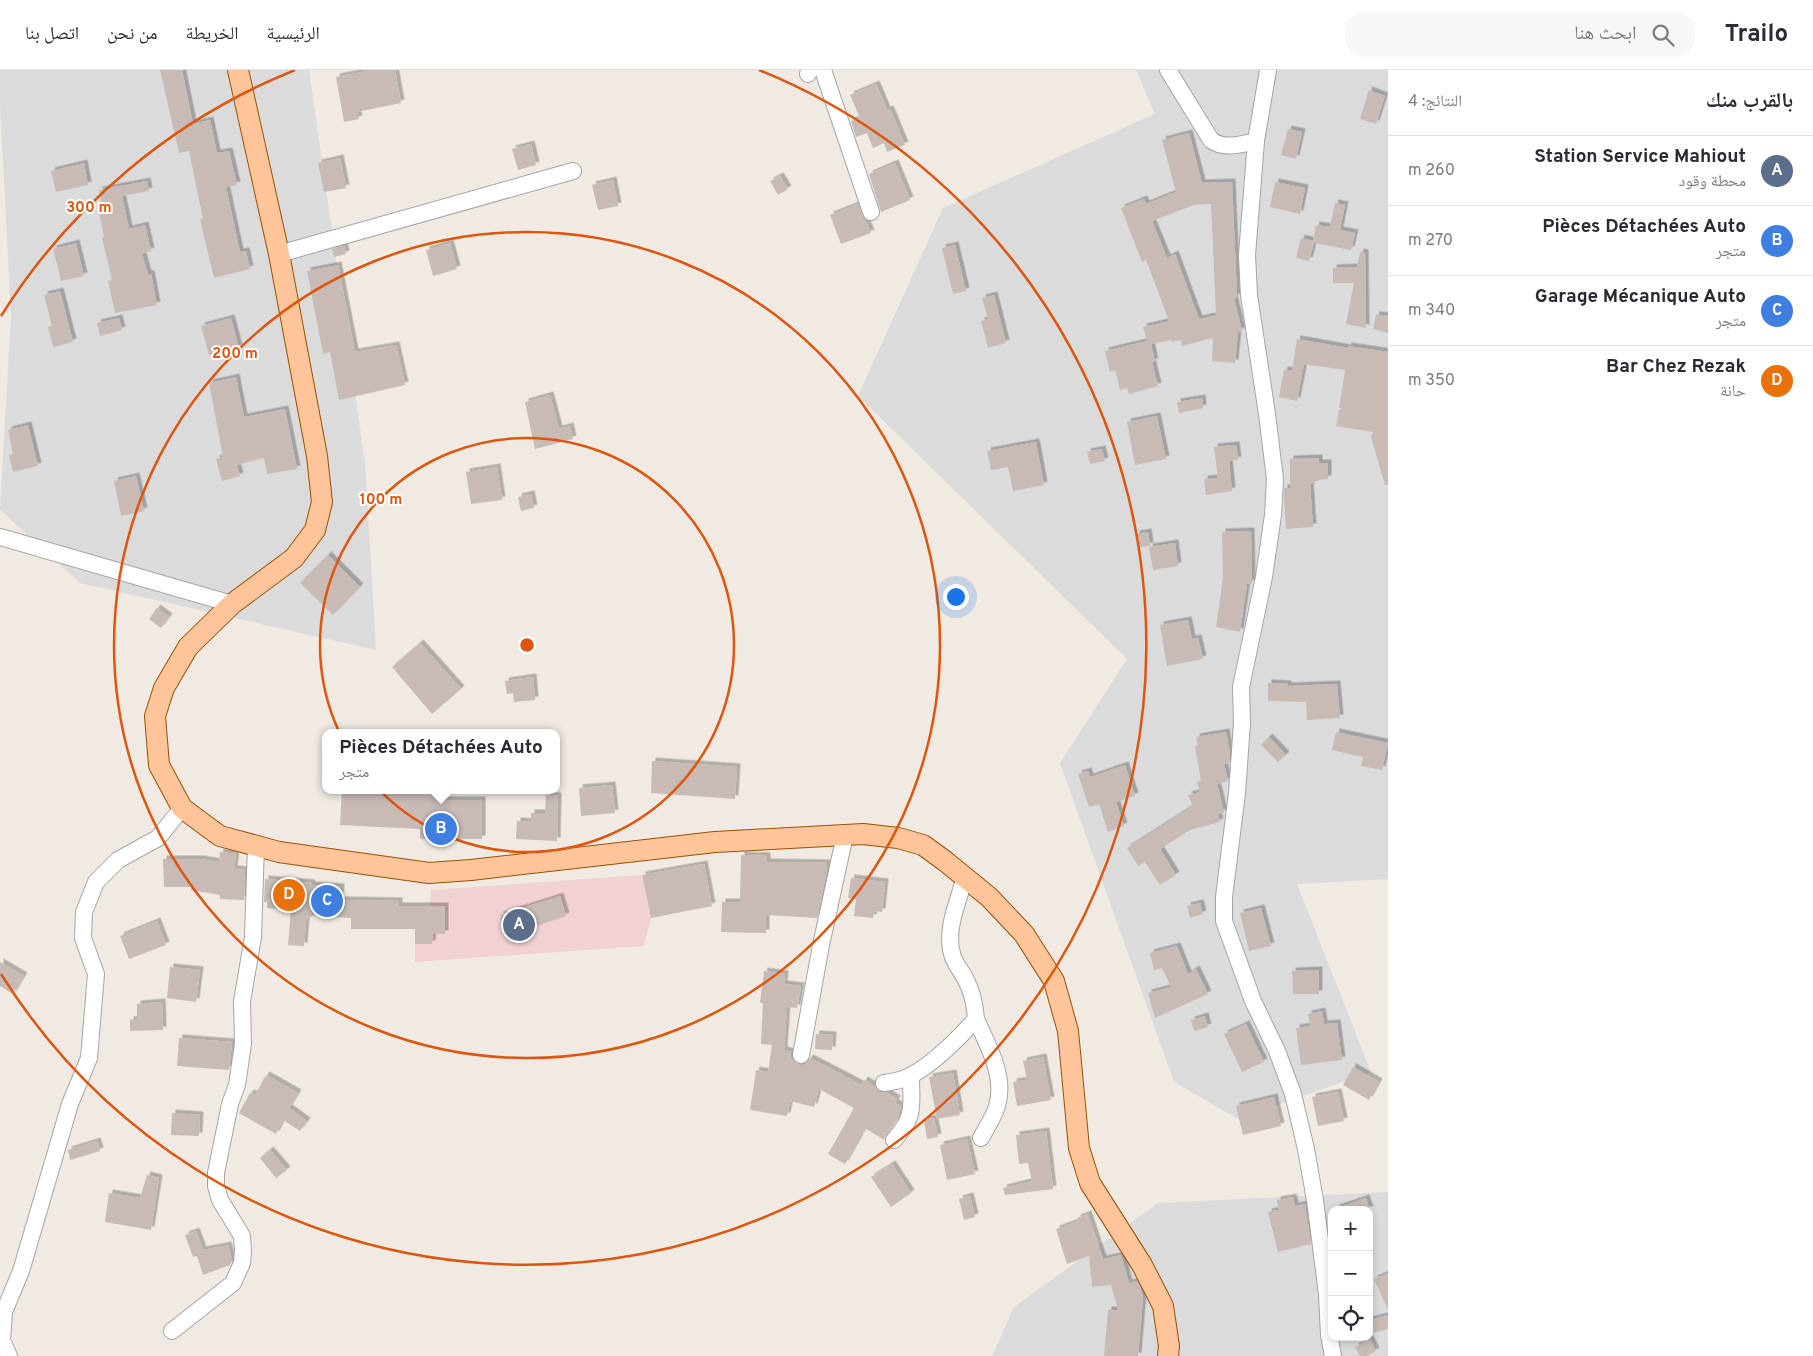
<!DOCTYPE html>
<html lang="ar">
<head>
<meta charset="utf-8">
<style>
	:root { --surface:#fff; --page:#f7f7f7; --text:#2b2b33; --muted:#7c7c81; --line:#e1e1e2; --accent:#cd001c }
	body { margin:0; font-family:Overpass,"Noto Naskh Arabic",sans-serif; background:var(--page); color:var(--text); direction:rtl }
	.controls { position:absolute; right:15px; bottom:15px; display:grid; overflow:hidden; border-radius:10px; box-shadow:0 2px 8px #0003 }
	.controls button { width:45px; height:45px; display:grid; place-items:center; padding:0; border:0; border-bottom:1px solid var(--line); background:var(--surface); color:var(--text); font:25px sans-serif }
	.you { position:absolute; left:955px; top:526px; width:18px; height:18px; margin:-12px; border:4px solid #fff; border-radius:50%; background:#1a73e8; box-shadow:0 0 0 8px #1a73e833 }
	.badge { display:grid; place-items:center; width:32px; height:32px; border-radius:50%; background:var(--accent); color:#fff; font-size:16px; font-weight:700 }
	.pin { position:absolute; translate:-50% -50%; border:2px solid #fff; box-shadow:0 1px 5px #0006 }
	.popup { position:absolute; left:322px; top:659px; width:238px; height:65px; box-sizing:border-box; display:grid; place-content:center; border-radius:10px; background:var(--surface); filter:drop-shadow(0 1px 4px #0005); font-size:16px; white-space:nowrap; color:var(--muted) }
	.popup b { font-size:19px; color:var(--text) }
	.popup::after { content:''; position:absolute; left:50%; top:100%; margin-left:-10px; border:10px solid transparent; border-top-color:var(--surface) }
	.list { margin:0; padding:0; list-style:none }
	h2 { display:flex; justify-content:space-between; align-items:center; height:65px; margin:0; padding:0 20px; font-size:21px }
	h2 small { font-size:16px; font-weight:400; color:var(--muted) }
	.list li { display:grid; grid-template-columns:32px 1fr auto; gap:15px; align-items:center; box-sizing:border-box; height:70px; padding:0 20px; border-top:1px solid var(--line) }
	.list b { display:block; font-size:19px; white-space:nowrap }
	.list p { margin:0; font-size:16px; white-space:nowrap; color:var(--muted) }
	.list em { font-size:16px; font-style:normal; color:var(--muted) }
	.icon { flex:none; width:28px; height:28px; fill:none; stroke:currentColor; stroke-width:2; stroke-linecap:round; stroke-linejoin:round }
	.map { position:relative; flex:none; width:1388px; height:1286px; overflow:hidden; direction:ltr }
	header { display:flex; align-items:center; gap:30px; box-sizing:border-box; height:70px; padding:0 25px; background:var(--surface); border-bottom:1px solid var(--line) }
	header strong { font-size:24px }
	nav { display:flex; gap:28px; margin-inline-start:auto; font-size:18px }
	.search { width:350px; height:45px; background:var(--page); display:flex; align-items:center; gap:12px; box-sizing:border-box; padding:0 18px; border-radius:20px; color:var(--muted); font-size:19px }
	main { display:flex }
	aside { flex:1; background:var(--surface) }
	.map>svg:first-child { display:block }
	.residential { fill:#dcdbdb; fill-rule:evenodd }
	.commercial { fill:#f2d1d4 }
	.building { fill:#c8bbb6; fill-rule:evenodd; filter:url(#shadow) }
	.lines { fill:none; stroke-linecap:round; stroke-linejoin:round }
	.minor-casing { stroke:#a5a5a5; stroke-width:18 }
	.major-casing { stroke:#995100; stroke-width:22 }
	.minor { stroke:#fff; stroke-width:16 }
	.major { stroke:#ffc59a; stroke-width:20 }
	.ring { fill:none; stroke:#de560d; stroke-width:2.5 }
	.centre { fill:#de560d; stroke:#fff; stroke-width:2.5 }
	.ring-label { font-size:15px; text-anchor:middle; font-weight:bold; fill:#de560d; stroke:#fff; stroke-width:4; stroke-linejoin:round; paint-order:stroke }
</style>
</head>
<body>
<header>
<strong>Trailo</strong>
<div class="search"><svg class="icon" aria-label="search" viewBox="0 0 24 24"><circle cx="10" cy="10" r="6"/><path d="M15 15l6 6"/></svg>ابحث هنا</div>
<nav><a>الرئيسية</a><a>الخريطة</a><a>من نحن</a><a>اتصل بنا</a></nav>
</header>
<main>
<aside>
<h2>بالقرب منك<small>النتائج: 4</small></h2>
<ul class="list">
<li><span class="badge" style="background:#5c6f8a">A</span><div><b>Station Service Mahiout</b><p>محطة وقود</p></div><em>260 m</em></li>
<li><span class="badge" style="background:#3f7fe0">B</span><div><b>Pièces Détachées Auto</b><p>متجر</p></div><em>270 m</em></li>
<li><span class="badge" style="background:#3f7fe0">C</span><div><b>Garage Mécanique Auto</b><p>متجر</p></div><em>340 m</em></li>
<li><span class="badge" style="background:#e8710a">D</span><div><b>Bar Chez Rezak</b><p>حانة</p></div><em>350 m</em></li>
</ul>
</aside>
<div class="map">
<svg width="1388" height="1286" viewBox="0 0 1388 1286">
	<defs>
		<filter id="shadow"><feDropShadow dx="3.5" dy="-3.5" stdDeviation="0" flood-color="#0004"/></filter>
	</defs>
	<rect width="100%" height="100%" fill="#f0eae3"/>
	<path class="residential" d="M0,0h309l56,393 11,187 -296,-67 -80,-73 11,-195 -11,-210z
		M1136,0h252v809l-91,5 74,188 -133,47 -64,-37 -114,-319 67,-104 -269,-263 85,-188 212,-94z
		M1388,1122v164h-396l22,-49 144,-104zM1332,1140h37v127h-37z"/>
	<path class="commercial" d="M642,805l9,43 -7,28 -229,16v-56h15l1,-16z"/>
	<path class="building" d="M160,0h22l11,54 17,-4 7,33 12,-2 8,34 -11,2 14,65 6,-1 4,18 -36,9 -14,-58 3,-1 -14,-68 -10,2z
		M373,0h22l6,33 -44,9 2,7 -15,3 -8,-45z
		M876,14l11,26 3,-1 15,36 -18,7 -3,-9 -11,5 -6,-15 -11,4 -5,-16 9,-3 -10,-23z
		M1369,20l16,6 -9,28 -16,-5z
		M1288,59l14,3 -6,27 -15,-4z
		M1189,63l13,50 30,-1 5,115 -3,1 8,33 -4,1 -3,31 -23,-2 1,-23 -31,8 -1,-6 -10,2v-2l-20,4 4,18h-3l6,24 -29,8 -2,-6 -7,2 -5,-20 -5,2 -5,-21 42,-10 -4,-14 26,-6 -23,-61 -4,2 -21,-54 23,-9 2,5 30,-12 -14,-52zM1211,134l5,111 -17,4 -24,-65 -8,4 -15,-37 42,-16z
		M531,74l5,21 -18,5 -6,-21z
		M340,88l6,30 -22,4 -6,-29z
		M84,93l4,22 -32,7 -5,-21z
		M895,93l15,37 -29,12 -12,-38z
		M780,106l8,13 -10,6 -8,-14z
		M613,110l5,26 -20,4 -6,-25z
		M147,111l2,10 -27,5 7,33 16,-4 6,26 -9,2 6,21h3l6,31 -42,8 -7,-32 4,-1 -10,-42 2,-1 -6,-31 4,-1 -3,-15z
		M1275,112l30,6 -5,26 -30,-7z
		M1335,133l10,2 -5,25 15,3 -4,17 -37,-7 -5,18 -13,-3 5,-20 12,3 3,-16 14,2z
		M858,134l13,29 -30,11 -11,-29z
		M76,173l8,33 -23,5 -8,-32z
		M450,173l7,26 -24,7 -7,-26z
		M955,175l11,46 -13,3 -11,-46z
		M344,176l2,8 -12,3 -2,-8z
		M1360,182l5,1 1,75 -20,-4 8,-41h-21v-15l24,-1z
		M338,195l17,87 41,-7 9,40 -66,15 -9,-48 -7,2 -16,-83z
		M60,221l13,51 -20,5 -5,-20 4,-1 -8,-31z
		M994,225l12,48 -18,5 -7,-27 7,-2 -6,-21z
		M1376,245l12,1v17l-15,-4z
		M119,248l3,12 -22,6 -3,-13z
		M231,248l8,30 -30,7 -8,-29z
		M1297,269l51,9v-2l40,6v133h-3l-14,-48 2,-5 -37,-6 3,-16 4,-1 -4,-1 6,-38 -41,-6 -7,37 -18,-4 5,-27 8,1z
		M236,307l8,40 41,-8 12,60 -30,5 -3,-16 -27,7 3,11 -18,5 -6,-22 7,-2 -14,-74z
		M550,325l9,34 11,-3 3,13 -38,10 -10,-47z
		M1202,328l1,10 -24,5 -2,-11z
		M1157,346l9,43 -31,6 -8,-43z
		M28,355l10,41 -25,6 -4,-17 4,-1 -5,-24z
		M1036,372l8,43 -31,6 -5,-24 -17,3 -4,-19z
		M1236,375l2,15 -9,1 3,30 -26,4 -2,-16 14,-1 -4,-31z
		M1102,379l3,12 -15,3 -3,-12z
		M1319,388v5h9v16l-13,1v4h-5l3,43 -27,2 -2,-30v-11h6v-29z
		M497,397l5,33 -31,4 -5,-32z
		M136,406l8,35 -23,5 -7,-35z
		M531,424l3,14 -13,3 -3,-14z
		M1251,461l1,52 -5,1 -7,48 -24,-5 7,-49 -1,-46z
		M1148,462l2,14 -12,1 -2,-13z
		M1175,473l3,23 -25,4 -4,-23z
		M328,485l32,32 -27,28 -33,-32z
		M157,538l12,9 -8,11 -12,-9z
		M1188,550l4,19 6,-1 5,21 -36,7 -7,-41z
		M420,573l41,46 -29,25 -40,-47z
		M533,607l2,23 -21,2 -1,-9 -6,1 -2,-13z
		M1268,613l20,1v2l49,-2 3,34 -33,2 -1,-18 -38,-1z
		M1226,662l4,22 -1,10h-5l4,17 -11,3 7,29 -6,1 2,8 -30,8 -30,19 16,26 -16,10 -15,-23 -7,4 -11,-18 66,-42 -5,-11 12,-3 -3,-10 4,-1 -6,-35h3l-2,-9z
		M1336,662l52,11 -6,27 -21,-4 2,-9 -31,-7z
		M1269,667l17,18 -8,7 -17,-17z
		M652,691l85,6 -2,32 -84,-6z
		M1125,695l10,31 -19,6 8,24 -16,6 -9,-28 -10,3 -11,-33 10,-3 2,6z
		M612,715l3,28 -34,3 -2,-28z
		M342,720h94l1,10h45v39h-62v-10l-80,-4z
		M546,725l12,1 -1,45 -41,-2 1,-18 14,1v-9h14z
		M220,782l16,2 -2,15 11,1 -1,30 -24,-1v-4l-29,-5v-3h-27l-1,-28h37l19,3z
		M741,785l26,1v6l60,1 -1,11 -9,44 -51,-3v18l-45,-1 1,-30h18z
		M704,794l8,42 -61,12 -9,-43z
		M851,808l34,4 -3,30 -8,-1 -1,7 -19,-2 2,-17 -8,-1z
		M265,809l47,4v2l29,2 -1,13 59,1v5h46v28h-12l-1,10h-17v-15h-64v-11l-41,-3v5h-4l-2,26 -16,-1 3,-35 -24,-2v-6h-3z
		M560,826l6,20 -60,20 -6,-21z
		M1200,833l3,11 -13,4 -3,-12z
		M1261,838l10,38 -22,5 -9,-38z
		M157,851l9,24 -37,14 -9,-23z
		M1177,876l11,28 8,-5 12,25 -53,24 -7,-25 23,-6 -9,-19 -8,2 -4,-17z
		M0,892l24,14 -11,18 -13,-8z
		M170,897l30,3 -4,32 -29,-4z
		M1319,900v24h-26l-1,-23z
		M764,901l21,3 -1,10 17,2 -4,22 -10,-1 -3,43 7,2v6l3,4 5,3h5l6,-7 52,27 2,-5 11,6 5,6 7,1 10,6 -2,4 6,3 -4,13 -11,15 -2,6 -19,-12 -20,36 -17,-10 26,-46 -35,-19 -5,18 -24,-6 -3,15 -37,-6 6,-40 12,2 4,-27 -11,-1 2,-41h-3z
		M162,932l1,28 -33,1v-11l7,-1v-15z
		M1322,941l2,13 13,-1 5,37 -41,5 -5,-37 14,-2 -2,-12z
		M1205,946l3,11 -14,4 -3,-11z
		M1246,954l18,38 -22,10 -18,-38z
		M816,964l17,1 -1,15 -17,-1z
		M179,968l53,4 -3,28 -52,-4z
		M1043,987l8,43 -34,6 -4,-24 14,-2 -4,-19z
		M1353,997l26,15 -10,18 -26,-15z
		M953,1003l7,42 -23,4 -8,-42z
		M266,1005l32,18 -9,15 18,13 -7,10 -17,-11 -7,14 -37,-21 11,-20 5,2z
		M1338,1022l6,29 -26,5 -6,-29z
		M1274,1027l7,29 -38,9 -7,-29z
		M172,1043l28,2 -1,21 -28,-1z
		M934,1048l4,19 -11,2 -3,-19z
		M1046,1061l7,58 -48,6 -2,-7 29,-7 -4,-18 -9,1 -3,-29z
		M967,1069l8,35 -28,6 -7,-35z
		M97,1071l3,10 -30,9 -2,-10z
		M270,1080l17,20 -11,8 -16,-20z
		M892,1094l19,29 -20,14 -20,-30z
		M147,1105l12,3 -8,52 -46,-8 4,-29 31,5z
		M970,1126l5,21 -11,3 -5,-21z
		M1293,1127l2,9 10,-2 6,40 -33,8 -10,-40 11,-2 -2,-10z
		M1366,1128l4,12h-34v-2z
		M1088,1144l15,45 18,-4 8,28 8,-2 3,6 3,11 -5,58h-34l4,-46h10l-7,-25 -19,2 -3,-31 -22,8 -11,-35 22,-8 -1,-3z
		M196,1161l7,19 25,-5 4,16 -2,4 -27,10 -6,-19 -4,1 -8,-22z
		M1388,1203v37l-14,-31z
		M1388,1245v14l-19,5v-14z
		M1370,1269l6,12 -9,5h-7l-5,-9z"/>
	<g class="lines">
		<g class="minor-casing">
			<path id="minor" d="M823,0l48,142
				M1168,0l43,70c13,10 30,4 45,1
				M1268,0l-12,71 -9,114 2,40 18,119 8,65 -2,36 -9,62 -23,110 1,36 -5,70 -13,104v24l29,80 24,50 16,43 13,55 9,51 12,94 2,41 4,21
				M808,4l2,-4
				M279,184l294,-83
				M0,467l232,67
				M976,949c12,27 30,57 21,87 -3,11 -11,22 -16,32
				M801,985l20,-110 24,-110
				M884,1013c9,-1 18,-3 26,-7 22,-11 50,-39 66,-57 -1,-15 -4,-28 -11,-41 -4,-7 -9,-13 -12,-21 -9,-25 5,-55 12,-80
				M894,1070c22,-24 17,-34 17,-64
				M172,1261l61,-48 9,-20 1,-12 -1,-15 -22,-36 -4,-14v-13l14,-69 7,-19 6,-41 -1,-43 11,-64 3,-92
				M9,1286l-7,-16 2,-28 17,-41 49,-167 19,-46 7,-84 -13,-36 1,-26 12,-30 22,-22 40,-22 24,-30"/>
		</g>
		<g class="major-casing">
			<path id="major" d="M238,0l41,184 38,202 5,46 -7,28 -21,28 -62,46 -44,43 -24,41 -9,28 4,49 23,43 38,28 59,16 150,21 42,-3 244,-28 130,-7 18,-1 35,4 25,7 22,16 44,36 35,37 30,47 14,50 11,117 11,35 52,82 21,41 6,40 -1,10"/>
		</g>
		<use href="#minor" class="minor"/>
		<use href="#major" class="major"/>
	</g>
	<g class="ring">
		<circle cx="527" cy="575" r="207"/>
		<circle cx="527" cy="575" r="413"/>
		<path d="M1 246A620 620 0 0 1 295 0M759 0A620 620 0 1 1 1 904"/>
	</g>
	<circle cx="527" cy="575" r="8" class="centre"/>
	<g class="ring-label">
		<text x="89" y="142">300 m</text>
		<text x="235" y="288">200 m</text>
		<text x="381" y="434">100 m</text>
	</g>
</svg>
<div class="controls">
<button>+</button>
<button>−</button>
<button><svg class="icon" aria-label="locate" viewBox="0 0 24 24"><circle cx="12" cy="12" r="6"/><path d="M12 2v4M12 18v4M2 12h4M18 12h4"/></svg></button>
</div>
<div class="you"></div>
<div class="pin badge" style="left:519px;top:855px;background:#5c6f8a">A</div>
<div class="pin badge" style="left:441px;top:759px;background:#3f7fe0">B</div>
<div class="popup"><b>Pièces Détachées Auto</b>متجر</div>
<div class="pin badge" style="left:327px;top:831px;background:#3f7fe0">C</div>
<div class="pin badge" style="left:289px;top:825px;background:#e8710a">D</div>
</div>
</main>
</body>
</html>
